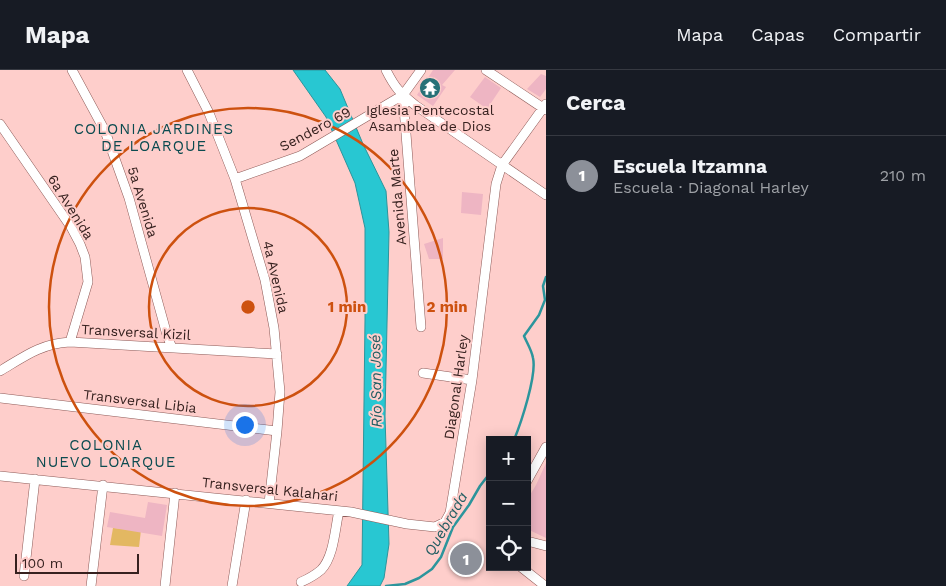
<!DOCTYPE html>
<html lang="es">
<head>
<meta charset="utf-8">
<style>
	:root { --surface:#171b24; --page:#242831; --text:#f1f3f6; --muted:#9ea1a6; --line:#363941; --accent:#8c9099 }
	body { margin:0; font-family:"Work Sans",sans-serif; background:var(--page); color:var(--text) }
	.controls { position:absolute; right:15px; bottom:15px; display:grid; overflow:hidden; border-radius:0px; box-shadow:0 2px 12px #0003 }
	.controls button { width:45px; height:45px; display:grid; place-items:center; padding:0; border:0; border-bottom:1px solid var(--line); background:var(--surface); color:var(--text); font:25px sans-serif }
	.scale { position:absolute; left:15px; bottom:12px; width:124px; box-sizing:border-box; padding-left:5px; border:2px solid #36211f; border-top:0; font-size:14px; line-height:18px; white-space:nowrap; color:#36211f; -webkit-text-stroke:4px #fececb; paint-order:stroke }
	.you { position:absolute; left:244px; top:354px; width:18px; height:18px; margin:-12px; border:4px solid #fff; border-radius:50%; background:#1a73e8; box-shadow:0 0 0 8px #1a73e833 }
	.badge { display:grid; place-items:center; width:32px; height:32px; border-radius:50%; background:var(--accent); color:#fff; font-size:16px; font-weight:700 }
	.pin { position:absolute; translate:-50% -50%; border:2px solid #fff; box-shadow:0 1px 5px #0006 }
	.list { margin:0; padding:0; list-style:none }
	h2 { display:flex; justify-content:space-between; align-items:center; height:65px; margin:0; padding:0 20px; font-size:21px }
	h2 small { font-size:16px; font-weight:400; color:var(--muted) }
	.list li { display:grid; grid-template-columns:32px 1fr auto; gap:15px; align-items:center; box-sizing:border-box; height:80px; padding:0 20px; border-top:1px solid var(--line) }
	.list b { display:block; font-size:19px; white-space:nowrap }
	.list p { margin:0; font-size:16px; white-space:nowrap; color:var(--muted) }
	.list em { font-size:16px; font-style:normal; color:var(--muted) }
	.icon { flex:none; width:28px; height:28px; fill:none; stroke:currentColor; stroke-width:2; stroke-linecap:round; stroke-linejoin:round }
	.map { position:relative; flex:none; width:546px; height:516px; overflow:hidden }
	header { display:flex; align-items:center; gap:30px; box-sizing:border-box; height:70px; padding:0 25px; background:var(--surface); border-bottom:1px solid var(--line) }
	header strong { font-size:24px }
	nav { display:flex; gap:28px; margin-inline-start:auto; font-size:18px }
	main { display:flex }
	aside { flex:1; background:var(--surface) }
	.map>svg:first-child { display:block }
	.green { fill:#e3b862 }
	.water { fill:#28c7d2; stroke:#2c959c }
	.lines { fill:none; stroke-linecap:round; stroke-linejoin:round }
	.stream { stroke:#2c959c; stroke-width:2.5 }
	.building { fill:#eeb5c3 }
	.minor-casing { stroke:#8e5b58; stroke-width:10 }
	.minor { stroke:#fff; stroke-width:9 }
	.ring { fill:none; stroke:#cd510f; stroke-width:2.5 }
	.labels { text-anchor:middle; stroke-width:4; stroke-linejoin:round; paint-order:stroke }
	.poi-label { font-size:14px; fill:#36211f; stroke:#fececb }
	.street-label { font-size:14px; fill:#36211f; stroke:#fececb }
	.neighbourhood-label { font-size:15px; letter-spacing:1px; fill:#0b4b50; stroke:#fececb }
	.water-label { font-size:15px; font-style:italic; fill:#225d62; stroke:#fececb }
	.centre { fill:#cd510f; stroke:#fececb; stroke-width:2.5 }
	.ring-label { font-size:15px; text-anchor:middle; font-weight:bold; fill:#cd510f; stroke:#fececb; stroke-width:4; stroke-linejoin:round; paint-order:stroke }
</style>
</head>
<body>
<header>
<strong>Mapa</strong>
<nav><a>Mapa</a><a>Capas</a><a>Compartir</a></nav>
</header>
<main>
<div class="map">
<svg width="546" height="516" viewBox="0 0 546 516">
	<rect width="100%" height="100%" fill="#fececb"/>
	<path class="green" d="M113,458l28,2 -2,17 -29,-2z"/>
	<path class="water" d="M293,0h32l15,19 23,55 23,47 3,41 -4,184 4,128 -5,34 -4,8h-33l15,-21 3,-245v-92l-10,-45 -29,-66z"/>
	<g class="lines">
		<path class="stream" d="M514,370c7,-17 23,-65 19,-82 -1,-7 -6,-15 -9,-22l15,-21 6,-15 -2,-14 3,-9
			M386,516l19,-2 14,-6 13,-9 9,-12 12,-30 16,-22 11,-19 10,-13"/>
	</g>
	<path class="building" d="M433,0h22l-13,15 4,2 -13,19 -16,-11z
		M541,4l5,2v13l-6,8 -13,-8z
		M485,7l16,11 -14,21 -17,-12z
		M462,122l21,2 -2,21 -20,-2z
		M443,168v21h-14l-5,-15z
		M546,393v75l-19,-9v-29l9,-15z
		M148,432l19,3 -5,31 -55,-9 3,-15 35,6z"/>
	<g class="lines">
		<g class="minor-casing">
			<path id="minor" d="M72,0l33,61 24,67 38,137 5,13
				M187,0l22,43 26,66 30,101 9,48 6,64 -3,39 -8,72
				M386,0c9,18 14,23 29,35l131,90
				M486,0l60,40
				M403,25l18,232
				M0,54l71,103 9,17 5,13 3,25 -18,60
				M235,109l65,-23 103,-61 18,-25
				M0,301c25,-15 40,-27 70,-29l207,12
				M423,303l49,7
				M0,328l277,33
				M0,406l351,36 56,12 28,3 10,-5 5,-9 22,-133 24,-196 6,-19 44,-61
				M527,411l19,-34
				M527,471l19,5
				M521,497l24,19
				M24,506l11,-97
				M301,512c7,-3 14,-7 20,-12 13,-13 14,-42 18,-59
				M91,516l12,-101
				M165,516l10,-93
				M232,516l14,-86"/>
		</g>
		<use href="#minor" class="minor"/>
	</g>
	<g class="ring">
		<circle cx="248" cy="237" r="99"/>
		<circle cx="248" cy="237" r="199"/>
	</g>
	<defs>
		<g id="temple-disc" transform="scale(1.125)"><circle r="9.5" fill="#277177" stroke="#fececb"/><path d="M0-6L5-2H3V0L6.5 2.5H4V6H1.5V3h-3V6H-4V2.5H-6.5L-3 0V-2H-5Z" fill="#fff"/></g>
	</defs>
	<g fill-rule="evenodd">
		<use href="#temple-disc" x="430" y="18"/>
	</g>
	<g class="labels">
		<g class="poi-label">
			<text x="430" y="45">Iglesia Pentecostal<tspan x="430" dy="16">Asamblea de Dios</tspan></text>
		</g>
		<g class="street-label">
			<text transform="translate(315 59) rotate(-28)" y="5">Sendero 69</text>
			<text transform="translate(397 127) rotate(-95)" y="5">Avenida Marte</text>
			<text transform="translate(143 132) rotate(73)" y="5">5a Avenida</text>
			<text transform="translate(71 137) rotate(58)" y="5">6a Avenida</text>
			<text transform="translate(276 207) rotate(77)" y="5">4a Avenida</text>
			<text transform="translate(136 262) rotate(3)" y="5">Transversal Kizil</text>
			<text transform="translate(456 317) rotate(-82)" y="5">Diagonal Harley</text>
			<text transform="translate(140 331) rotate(7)" y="5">Transversal Libia</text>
			<text transform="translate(270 419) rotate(6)" y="5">Transversal Kalahari</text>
		</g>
		<g class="neighbourhood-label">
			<text x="154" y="64">COLONIA JARDINES<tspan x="154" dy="17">DE LOARQUE</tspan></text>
			<text x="106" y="380">COLONIA<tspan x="106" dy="17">NUEVO LOARQUE</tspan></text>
		</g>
		<g class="water-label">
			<text transform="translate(376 311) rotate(-91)" y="5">Río San José</text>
			<text transform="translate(446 454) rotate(-60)" y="5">Quebrada</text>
		</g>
	</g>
	<circle cx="248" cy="237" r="8" class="centre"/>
	<g class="ring-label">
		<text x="347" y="242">1 min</text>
		<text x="447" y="242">2 min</text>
	</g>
</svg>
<div class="controls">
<button>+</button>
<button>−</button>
<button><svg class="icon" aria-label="locate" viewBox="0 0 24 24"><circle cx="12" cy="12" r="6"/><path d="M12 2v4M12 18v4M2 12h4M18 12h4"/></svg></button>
</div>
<div class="scale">100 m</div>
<div class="you"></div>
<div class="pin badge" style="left:466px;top:489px">1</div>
</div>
<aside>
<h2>Cerca<small></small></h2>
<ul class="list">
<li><span class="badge">1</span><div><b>Escuela Itzamna</b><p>Escuela · Diagonal Harley</p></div><em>210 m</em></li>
</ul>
</aside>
</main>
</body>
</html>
